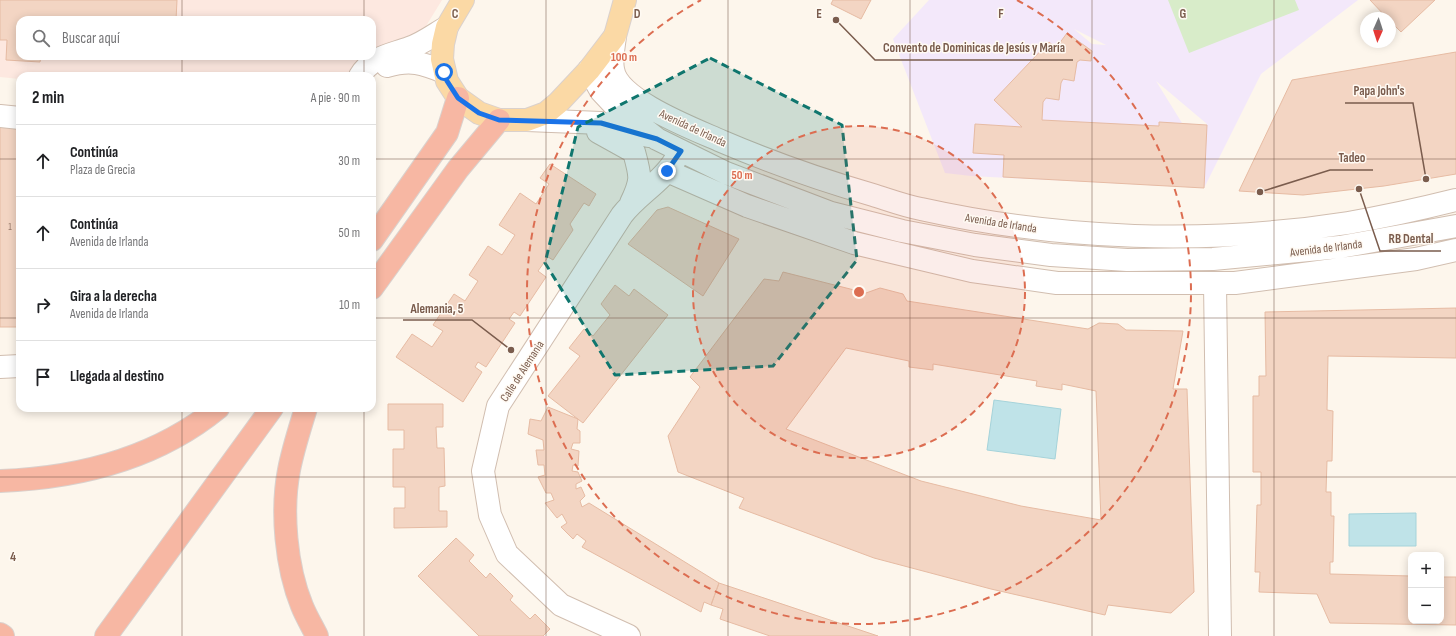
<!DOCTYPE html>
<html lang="es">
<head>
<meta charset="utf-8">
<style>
	:root { --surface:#fff; --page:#f6f6f6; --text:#202124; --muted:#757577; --line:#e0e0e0 }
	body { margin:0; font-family:"Sofia Sans Condensed",sans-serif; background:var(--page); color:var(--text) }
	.controls { position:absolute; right:12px; bottom:12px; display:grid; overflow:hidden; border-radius:8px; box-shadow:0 2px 10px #0003 }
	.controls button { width:36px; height:36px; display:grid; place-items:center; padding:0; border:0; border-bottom:1px solid var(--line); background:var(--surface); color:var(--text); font:20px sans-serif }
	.compass { position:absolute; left:1360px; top:12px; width:36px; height:36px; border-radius:50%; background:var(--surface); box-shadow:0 2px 10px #0003; rotate:183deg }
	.stop { position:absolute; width:12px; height:12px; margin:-9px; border:3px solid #1a73e8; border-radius:50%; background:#fff }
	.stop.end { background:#1a73e8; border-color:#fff; box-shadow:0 1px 4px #0008 }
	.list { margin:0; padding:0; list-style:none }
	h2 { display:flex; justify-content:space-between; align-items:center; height:52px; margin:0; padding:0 16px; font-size:17px }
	h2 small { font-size:13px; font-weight:400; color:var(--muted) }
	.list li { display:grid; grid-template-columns:26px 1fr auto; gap:12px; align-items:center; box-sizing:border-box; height:72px; padding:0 16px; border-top:1px solid var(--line) }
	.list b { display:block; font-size:15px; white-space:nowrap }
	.list p { margin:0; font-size:13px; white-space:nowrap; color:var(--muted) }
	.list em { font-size:13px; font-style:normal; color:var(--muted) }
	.icon { flex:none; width:22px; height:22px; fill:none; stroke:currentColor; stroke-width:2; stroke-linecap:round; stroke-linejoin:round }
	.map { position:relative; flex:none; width:1456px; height:636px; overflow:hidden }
	.search { position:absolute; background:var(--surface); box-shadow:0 2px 10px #0003; left:16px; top:16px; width:360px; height:44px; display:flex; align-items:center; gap:10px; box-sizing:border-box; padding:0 14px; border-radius:12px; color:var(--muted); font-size:15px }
	.panel { position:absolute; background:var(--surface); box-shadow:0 2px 10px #0003; left:16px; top:72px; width:360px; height:340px; border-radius:12px }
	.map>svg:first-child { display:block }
	.commercial { fill:#fde8e0 }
	.education { fill:#f3e8fa; fill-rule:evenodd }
	.green { fill:#d8ecc9 }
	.water { fill:#bfe3e8; stroke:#a5d3da }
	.building { fill:#f3d5c3; stroke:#e6bba3; fill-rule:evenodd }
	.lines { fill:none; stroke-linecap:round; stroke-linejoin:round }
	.minor-casing { stroke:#d1beb0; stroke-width:24 }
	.major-casing { stroke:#dad1cd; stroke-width:24 }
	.highway-casing { stroke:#dad1cd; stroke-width:24 }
	.minor { stroke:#fff; stroke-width:22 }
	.major { stroke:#fbd9a5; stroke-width:22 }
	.highway { stroke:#f7b7a3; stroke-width:22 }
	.route { stroke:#1a73e8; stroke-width:5 }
	.marked { fill:#0f766e; fill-opacity:0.2; stroke:#0f766e; stroke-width:3; stroke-dasharray:8 5; stroke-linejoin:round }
	.grid { fill:none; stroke:#7a5c4d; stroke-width:1; stroke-opacity:0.55 }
	.ring { fill:none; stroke:#dc6d51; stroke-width:2; stroke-dasharray:7 5 }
	.labels { text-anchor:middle; stroke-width:3; stroke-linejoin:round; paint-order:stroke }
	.number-label { font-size:10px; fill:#987a6a }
	.street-label { font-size:12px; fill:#7a5c4d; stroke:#fffaf3 }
	.grid-label { font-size:13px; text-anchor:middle; font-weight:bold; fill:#7a5c4d; stroke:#fffaf3; stroke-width:3; stroke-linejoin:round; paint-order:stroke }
	.centre { fill:#dc6d51; stroke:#fffaf3; stroke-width:2 }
	.ring-label { font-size:12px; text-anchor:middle; font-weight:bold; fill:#dc6d51; stroke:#fffaf3; stroke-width:3; stroke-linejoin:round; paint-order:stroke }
	.leader { fill:none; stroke:#7a5c4d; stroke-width:1.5 }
	.callout-dot { fill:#7a5c4d; stroke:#fffaf3; stroke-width:1.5 }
	.callout-label { font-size:13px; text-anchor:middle; font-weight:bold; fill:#7a5c4d; stroke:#fffaf3; stroke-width:3; stroke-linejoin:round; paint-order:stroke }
</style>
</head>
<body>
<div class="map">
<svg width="1456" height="636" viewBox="0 0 1456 636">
	<rect width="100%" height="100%" fill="#fdf6ec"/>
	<path class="commercial" d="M0,0h442l-19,31 -51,21v-32h-352v36h348l-18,20h-330v3l-20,-2z"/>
	<path class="education" d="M929,0h429l-97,74 -57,114 -233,-12 -26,-3 -52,-134zM1074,29l32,16 -14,-1zM1156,81l51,43 -1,1 -24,-2z"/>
	<path class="green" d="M1168,0h127l4,10 -110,43z"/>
	<path class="water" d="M994,400l67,9 -6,50 -68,-9z
		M1416,513v33h-67v-32z"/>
	<path class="building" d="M0,0h177l-1,20h-156v36h21l-1,6 -34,-2 1,-20h-7z
		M833,0h38l-10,19 -30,-15z
		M1370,0h65l-34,32 -11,-11v-3h-3z
		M1067,33l25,18 -1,10 -11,-1 -3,2 -3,19 -11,-2 -2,4 -2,17 -13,-2 -3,4 -1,18 117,6v-4l48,3 -3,63 -201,-11 1,-22 -31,-2 2,-29 47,3 -28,-27 55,-58 7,6z
		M1456,52v122l-72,12 -81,9 -64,-4 53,-111z
		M0,124h20v203h-20z
		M550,164l46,30 -7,12 -5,-3 -14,21 3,6 -20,30 -5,-3 -10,14 8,6 -26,39 -6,-4 -5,7 6,4 -29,44 -8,-5 -3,5 7,5 -19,30 -67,-45 16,-23 20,13 11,-16 -10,-6 21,-31 11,7 13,-20 -9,-6 19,-29 14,9 13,-20 -16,-10 21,-32 16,11 13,-20 -9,-6z
		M668,207l71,32 -36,57 -75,-52 29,-34z
		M783,272l83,21 14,-5 23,6 4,7 181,28 11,-6 19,1 8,6 57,1 -10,58h14l7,203 -23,21 -63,-8 -3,10 -114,-26 -117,-31 -135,-50 5,-10 -66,-26 -10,-36 32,-49 -10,-10 74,-98 15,2zM846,348l63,13v6l24,3v-6l104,17 -1,5 26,4v-6l34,7 5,129 -80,-14 -100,-25 -135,-52z
		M615,285l14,11 5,-7 34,26 -85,108 -35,-27 32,-40 -11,-8 15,-19 9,7 17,-21 -9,-11z
		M1456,308v50l-128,-2 -1,54 6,1 -1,50h-5l-1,31h5v24h3l-1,46h-3v12l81,2v45h30v-44h15v48l-126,-2 -13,-29 -58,-2 1,-20h-5l2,-67h4v-33h-8v-76h6v-20h7l-1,-64z
		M388,404h55v23h-7l1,21h7l1,38 -6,1v24h8v16l-53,1v-20h11v-21h-12v-38h11v-19h-16z
		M548,407l30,12 -1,10 3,2v12h-7l-2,6 8,2 -1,15 -5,-1 -1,6 6,1 4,9 -6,3v5l5,-2 4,9 -5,5 2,6 7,-4 130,80 -8,22 -7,-3 -3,10 -119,-65 4,-6 -9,-7 -4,5 -12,-12 6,-4 -5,-9 -5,4 -12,-15 9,-3 -3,-7h-5l-8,-16 7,-2 -1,-10h-6l-2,-15h8l-1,-10 -15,-6 2,-15 11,2z
		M456,538l18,17 -5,6 17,17 4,-5 23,23 -3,4 20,19 5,-5 15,15 -7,7h-64l-61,-60z
		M719,583l159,53h-108l-50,-17 3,-10 -12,-4z"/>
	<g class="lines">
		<g class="minor-casing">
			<path id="minor" d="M615,36c-1,10 -4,23 -2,33 4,31 81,60 108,72 49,21 100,39 152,54 16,5 32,11 48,14 140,31 286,36 427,14 36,-6 72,-14 108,-23
				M387,66c23,-7 36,-3 57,6
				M589,70l12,21 15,16 41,32 69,34 105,40 71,18 73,14 76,10 76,5 86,-1 127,-12 116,-21
				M360,76c11,-19 30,-21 49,-28 13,-4 26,-14 38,-21
				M0,116l20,2
				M527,120l74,3 47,13
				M598,132l36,20c7,25 8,28 -3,51
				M667,171l80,35 107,37 118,28 85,12h178l181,-24 40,-9
				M1215,284l5,352
				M0,367l20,-1
				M629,636l-68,-31 -54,-51 -17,-39 -7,-44 15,-65 124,-191c15,-20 40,-33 53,-55"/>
		</g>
		<g class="major-casing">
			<path id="major" d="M463,0l-16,27 -4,17 -1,15 5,22 11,17 21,15 20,7h28l19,-7 12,-10 31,-33 26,-34 10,-36"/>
		</g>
		<g class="highway-casing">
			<path id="highway" d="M372,240l75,-107 11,-35
				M372,288l86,-119 41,-49
				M306,408c-6,20 -13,41 -17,62 -8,41 -3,97 13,136 4,10 10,20 15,30
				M0,481c78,-3 157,-23 218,-73
				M0,634l3,2
				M106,636l166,-228"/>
		</g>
		<use href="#minor" class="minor"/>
		<use href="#major" class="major"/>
		<use href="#highway" class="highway"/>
	</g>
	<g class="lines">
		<path class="route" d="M444,72l3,9 11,17 21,15 20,7 102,3 56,16 24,12 -14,20"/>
	</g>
	<path class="marked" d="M710,58l132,67 15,135 -84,106 -158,9 -70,-112 33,-136z"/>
	<path class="grid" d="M182,0v20M364,0v20M546,0v636M728,0v636M910,0v636M1092,0v636M1274,0v636M182,56v20M364,56v20M0,159h20M372,159h1084M0,318h20M372,318h1084M182,408v228M364,408v228M0,477h1456"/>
	<circle cx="859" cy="292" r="166" fill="#dc6d51" fill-opacity=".12"/>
	<g class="ring">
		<circle cx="859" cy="292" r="166"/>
		<path d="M1017 0A332 332 0 1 1 701 0"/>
	</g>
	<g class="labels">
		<g class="number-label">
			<text x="10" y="230">1</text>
		</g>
		<g class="street-label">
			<text transform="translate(693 128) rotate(25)" y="4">Avenida de Irlanda</text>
			<text transform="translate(1001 223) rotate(9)" y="4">Avenida de Irlanda</text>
			<text transform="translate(1326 248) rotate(-7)" y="4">Avenida de Irlanda</text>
			<text transform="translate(522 371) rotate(-57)" y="4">Calle de Alemania</text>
		</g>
	</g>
	<g class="grid-label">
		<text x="455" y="18">C</text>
		<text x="637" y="18">D</text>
		<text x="819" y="18">E</text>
		<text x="1001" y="18">F</text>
		<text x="1183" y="18">G</text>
		<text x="13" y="561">4</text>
	</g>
	<circle cx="859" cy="292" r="6" class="centre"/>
	<g class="ring-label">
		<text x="624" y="61">100 m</text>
		<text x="742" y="179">50 m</text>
	</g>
	<path class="leader" d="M836 20L875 60H1073M1426 179L1413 103H1345M1260 192L1330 170H1373M1359 189L1380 251H1441M511 350L472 320H403"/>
	<g class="callout-dot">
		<circle cx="836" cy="20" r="4"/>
		<circle cx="1426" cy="179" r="4"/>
		<circle cx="1260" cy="192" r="4"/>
		<circle cx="1359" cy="189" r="4"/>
		<circle cx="511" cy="350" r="4"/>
	</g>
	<g class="callout-label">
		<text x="974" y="52">Convento de Dominicas de Jesús y María</text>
		<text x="1379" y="95">Papa John's</text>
		<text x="1352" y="162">Tadeo</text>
		<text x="1411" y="243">RB Dental</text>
		<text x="437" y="313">Alemania, 5</text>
	</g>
</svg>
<div class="controls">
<button>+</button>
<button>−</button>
</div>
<svg class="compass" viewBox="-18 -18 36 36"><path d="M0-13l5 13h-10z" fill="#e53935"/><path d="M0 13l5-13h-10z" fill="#757577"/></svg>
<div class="stop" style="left:444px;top:72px"></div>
<div class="stop end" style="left:667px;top:171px"></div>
<div class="search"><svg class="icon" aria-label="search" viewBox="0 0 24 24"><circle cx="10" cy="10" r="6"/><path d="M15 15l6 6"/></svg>Buscar aquí</div>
<section class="panel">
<h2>2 min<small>A pie · 90 m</small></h2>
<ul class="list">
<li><svg class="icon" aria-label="ahead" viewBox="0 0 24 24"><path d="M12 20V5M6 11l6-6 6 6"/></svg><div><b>Continúa</b><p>Plaza de Grecia</p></div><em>30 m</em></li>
<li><svg class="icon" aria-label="ahead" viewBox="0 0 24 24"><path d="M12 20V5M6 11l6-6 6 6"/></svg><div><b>Continúa</b><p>Avenida de Irlanda</p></div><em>50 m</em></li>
<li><svg class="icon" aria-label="right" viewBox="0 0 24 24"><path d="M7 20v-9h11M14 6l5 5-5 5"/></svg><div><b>Gira a la derecha</b><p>Avenida de Irlanda</p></div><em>10 m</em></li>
<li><svg class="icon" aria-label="arrive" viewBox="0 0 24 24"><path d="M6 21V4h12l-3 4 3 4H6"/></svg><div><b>Llegada al destino</b></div></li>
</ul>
</section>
</div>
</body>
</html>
